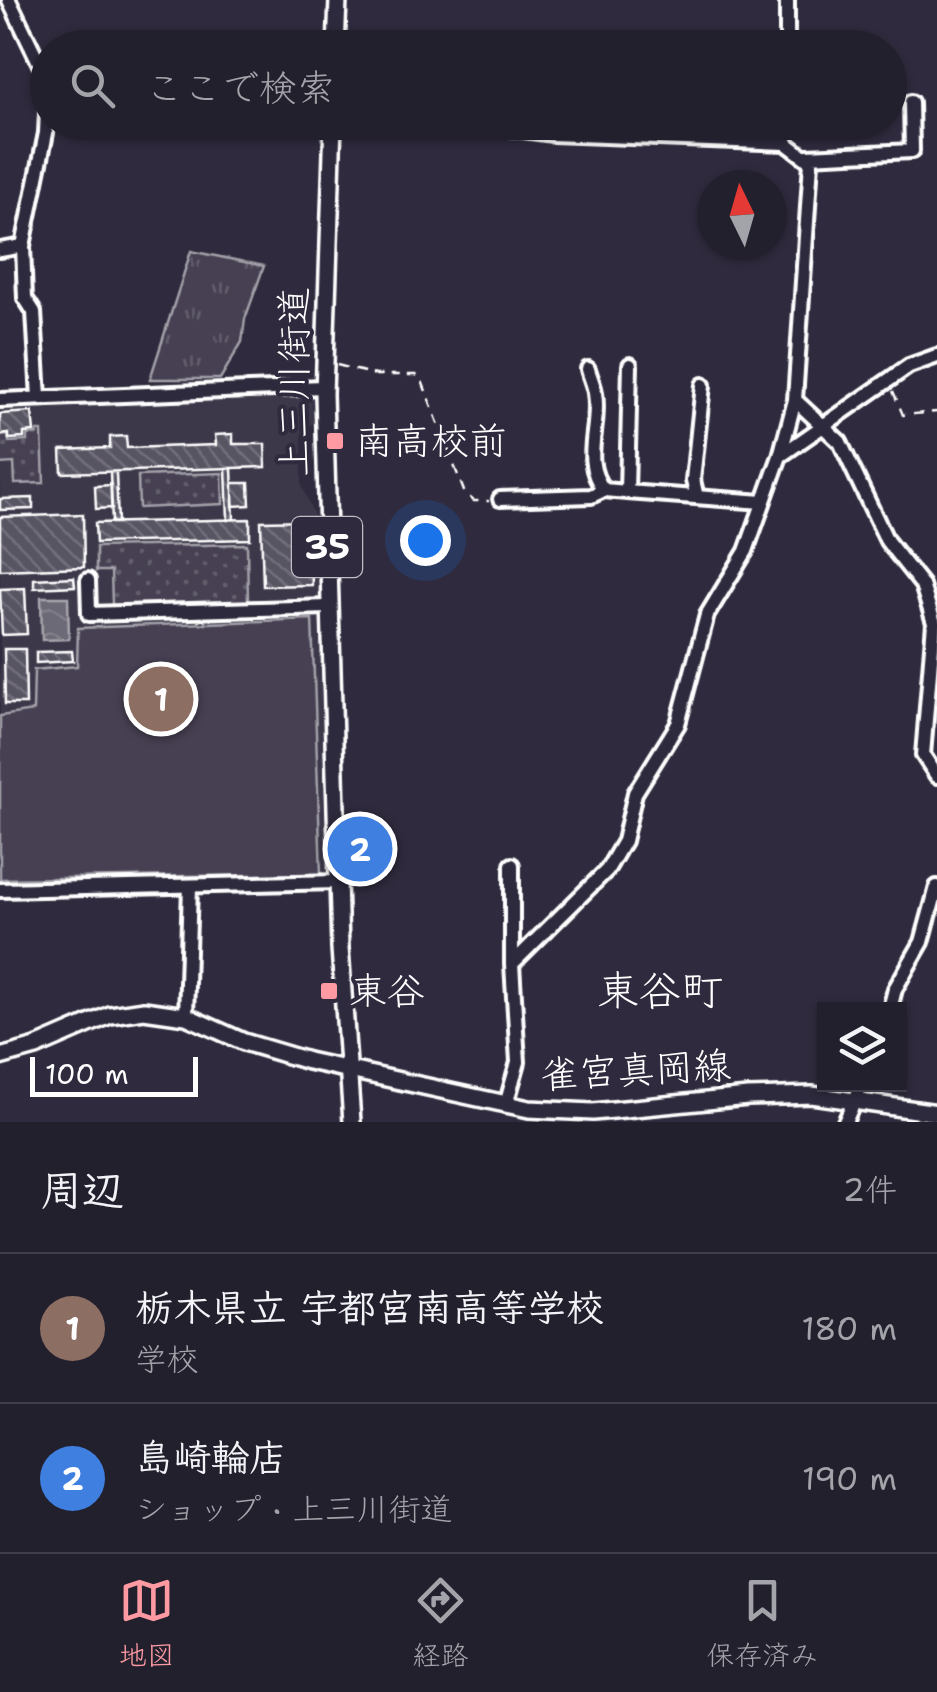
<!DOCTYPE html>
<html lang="ja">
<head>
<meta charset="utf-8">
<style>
	:root { --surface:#23202e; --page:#2b2836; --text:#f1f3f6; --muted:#a3a3aa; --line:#403e4a; --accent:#ff9aa2 }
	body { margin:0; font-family:"Shantell Sans","Klee One",sans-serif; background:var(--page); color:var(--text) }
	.controls { position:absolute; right:30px; bottom:30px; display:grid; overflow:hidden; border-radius:0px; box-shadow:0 2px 8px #0004 }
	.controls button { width:90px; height:90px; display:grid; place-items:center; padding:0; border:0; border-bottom:2px solid var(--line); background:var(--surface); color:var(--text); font:50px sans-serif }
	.compass { position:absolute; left:697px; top:170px; width:90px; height:90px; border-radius:50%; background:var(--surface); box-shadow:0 2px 8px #0004; rotate:355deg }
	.scale { position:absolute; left:30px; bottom:25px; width:168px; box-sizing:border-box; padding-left:10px; border:5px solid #fff; border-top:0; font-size:28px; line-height:35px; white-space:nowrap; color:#fff; -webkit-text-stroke:8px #2f2a3d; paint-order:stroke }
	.you { position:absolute; left:425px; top:540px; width:35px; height:35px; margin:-25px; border:8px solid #fff; border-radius:50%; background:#1a73e8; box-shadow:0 0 0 15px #1a73e833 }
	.badge { display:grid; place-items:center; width:65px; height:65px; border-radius:50%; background:var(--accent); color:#fff; font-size:32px; font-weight:700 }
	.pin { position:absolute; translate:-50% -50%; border:5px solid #fff; box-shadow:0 2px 10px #0006 }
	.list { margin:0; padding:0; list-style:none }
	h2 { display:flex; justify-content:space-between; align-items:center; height:130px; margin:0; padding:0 40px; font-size:42px }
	h2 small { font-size:32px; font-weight:400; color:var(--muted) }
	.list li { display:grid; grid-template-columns:65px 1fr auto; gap:30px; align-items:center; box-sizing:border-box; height:150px; padding:0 40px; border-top:2px solid var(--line) }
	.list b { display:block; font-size:38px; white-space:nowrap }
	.list p { margin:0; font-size:32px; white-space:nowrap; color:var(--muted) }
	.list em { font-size:32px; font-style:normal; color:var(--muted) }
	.icon { flex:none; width:55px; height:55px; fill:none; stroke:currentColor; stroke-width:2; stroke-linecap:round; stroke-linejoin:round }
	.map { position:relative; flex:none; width:937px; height:1122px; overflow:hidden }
	.search { position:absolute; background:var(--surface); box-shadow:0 2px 8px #0004; left:30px; right:30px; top:30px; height:110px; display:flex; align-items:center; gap:25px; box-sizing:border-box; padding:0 35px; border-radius:55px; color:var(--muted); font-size:38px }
	.sheet { height:430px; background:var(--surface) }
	nav { display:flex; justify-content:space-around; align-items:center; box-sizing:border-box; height:140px; border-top:2px solid var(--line); background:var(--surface); font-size:28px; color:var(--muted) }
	nav a { display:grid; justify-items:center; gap:5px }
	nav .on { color:var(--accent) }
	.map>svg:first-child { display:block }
	.built { fill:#3c3749 }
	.grass { fill:url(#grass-tufts); stroke:#a2a0a8; stroke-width:2.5 }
	.garden { fill:url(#garden-dots); stroke:#a2a0a8; stroke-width:2.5 }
	.pitch { fill:#464152; stroke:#a2a0a8; stroke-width:2.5 }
	.water { fill:url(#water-waves); stroke:#a7a6ad; stroke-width:2.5 }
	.building { fill:url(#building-back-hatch); stroke:#fff; stroke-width:2.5 }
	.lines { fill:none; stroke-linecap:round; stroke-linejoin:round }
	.minor-casing { stroke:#fff; stroke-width:20 }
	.major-casing { stroke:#fff; stroke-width:22 }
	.path { stroke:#fff; stroke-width:2.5; stroke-dasharray:10 8; stroke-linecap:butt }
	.minor { stroke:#2f2a3d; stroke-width:12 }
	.major { stroke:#2f2a3d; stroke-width:15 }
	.poi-dot { fill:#ff9aa2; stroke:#2f2a3d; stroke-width:4 }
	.labels { text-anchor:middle; stroke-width:8; stroke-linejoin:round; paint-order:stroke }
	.shield { fill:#2f2a3d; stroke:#c1bfc5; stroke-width:2.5 }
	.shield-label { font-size:35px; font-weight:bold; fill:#fff }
	.street-label { font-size:38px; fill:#fff; stroke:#2f2a3d }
	.poi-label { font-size:38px; fill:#fff; stroke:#2f2a3d; text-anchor:start }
	.quarter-label { font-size:42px; fill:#fff; stroke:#2f2a3d }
</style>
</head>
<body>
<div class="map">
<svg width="937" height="1122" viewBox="0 0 937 1122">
	<defs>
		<pattern id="grass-tufts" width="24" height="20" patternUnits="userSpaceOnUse" patternTransform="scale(2.5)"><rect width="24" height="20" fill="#464152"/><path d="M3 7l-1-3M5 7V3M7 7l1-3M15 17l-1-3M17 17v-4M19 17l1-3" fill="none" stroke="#625e6c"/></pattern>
		<pattern id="garden-dots" width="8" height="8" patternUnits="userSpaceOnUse" patternTransform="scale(2.5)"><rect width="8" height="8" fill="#464152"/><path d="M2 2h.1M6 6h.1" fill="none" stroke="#625e6c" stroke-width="1.8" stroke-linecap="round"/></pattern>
		<pattern id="water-waves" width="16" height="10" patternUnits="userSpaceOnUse" patternTransform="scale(2.5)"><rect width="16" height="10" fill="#6d6a77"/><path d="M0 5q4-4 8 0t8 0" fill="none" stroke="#83808b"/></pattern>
		<pattern id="building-back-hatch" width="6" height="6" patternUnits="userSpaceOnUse" patternTransform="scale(2.5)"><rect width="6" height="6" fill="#595564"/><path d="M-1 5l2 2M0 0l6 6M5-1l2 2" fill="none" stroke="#726e7b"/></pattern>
	</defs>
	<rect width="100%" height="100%" fill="#2f2a3d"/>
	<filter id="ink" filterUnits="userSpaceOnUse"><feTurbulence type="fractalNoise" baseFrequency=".01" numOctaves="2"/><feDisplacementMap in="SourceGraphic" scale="20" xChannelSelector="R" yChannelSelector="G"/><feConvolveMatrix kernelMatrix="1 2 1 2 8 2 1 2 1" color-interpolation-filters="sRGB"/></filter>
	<g filter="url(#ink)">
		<path class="built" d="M312,392l1,31 -11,11v52l14,34 11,358 -327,8v-480z"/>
		<path class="grass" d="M191,251l73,15 -19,53 -3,23 -22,37h-70z"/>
		<path class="garden" d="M37,431h5l2,52 -29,1 -1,-21 -14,1v-28l8,-1 1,7 18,-1v-6l10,-1z
			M222,473l1,31 -84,4 -1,-32z
			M247,544l1,59 -136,2 -1,-34h-15v-24z"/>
		<path class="pitch" d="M312,619l9,255 -321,5v-163l33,-5 1,-41 43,-4 1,-38z"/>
		<path class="water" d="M41,597h27l1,42 -27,1z"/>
		<path class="building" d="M32,412l2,20 -10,1v5l-15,1v-5l-9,1v-21z
			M233,434v10h32l1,23 -204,6 -1,-23 49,-2v-11l16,-1 1,12 89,-3 -1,-10z
			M226,468h6l2,51 -6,1z
			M110,472h6l2,51h-6z
			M233,483h16l1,22 -17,1z
			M111,485l1,23 -16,1 -1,-23z
			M33,498v11l-33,1v-11z
			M83,514l1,53 -84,3v-53z
			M250,519v20l-154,4 -1,-20z
			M310,520l2,65 -49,1 -2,-65z
			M74,577l1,9 -41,2v-9z
			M25,588l2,46 -25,1 -2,-46z
			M4,649h21l1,55h-21z
			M72,651l1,10 -37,2v-11z
			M369,841l2,12 -21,3 -2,-11z"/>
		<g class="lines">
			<g class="minor-casing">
				<path id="minor" d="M9,0l39,81
					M787,48v-48
					M464,122l89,12 233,9 25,19 -16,238 -15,56 -34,95 -39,64 -29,109 -43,69 -11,48 -17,29 -95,94 6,98 -12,43
					M786,143v-21
					M807,156l105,-5 -1,-49
					M0,250l23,-4
					M630,365l-3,127 136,10
					M588,369c2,8 6,16 7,24 6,35 -15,67 9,97l23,2
					M39,398l-5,-86 -9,-14 -2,-52 23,-113 2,-41
					M0,400l323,-13
					M795,400l45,42 47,99 35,44 12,38 -11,132 14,21
					M780,456l129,-90 28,-10
					M697,497l-4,-17 10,-95
					M500,499l91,-3 13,-6
					M88,580l1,34 240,-7
					M0,890l338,-8
					M512,964v-99
					M890,1009l5,-20 27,-47 15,-55
					M186,1016l4,-130
					M845,1122l17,-38"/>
			</g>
			<g class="major-casing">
				<path id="major" d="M336,48l2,-48
					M333,122l-9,272 16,554 12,174
					M0,1057l36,-10 74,-32 34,-5 42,6 58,26 64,19 221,48 64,3 155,-15 64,-2 125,18"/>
			</g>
			<path class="path" d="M337,365l39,10h40l5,3 44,116 9,7h15
				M893,391l10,24 34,-3"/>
			<use href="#minor" class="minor"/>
			<use href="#major" class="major"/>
		</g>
	</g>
	<g class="poi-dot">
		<rect x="325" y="431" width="20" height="20" rx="5"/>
		<rect x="319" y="981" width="20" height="20" rx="5"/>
	</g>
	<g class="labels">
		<rect class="shield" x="292" y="517" width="70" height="60" rx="8"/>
		<g class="shield-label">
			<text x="327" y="559">35</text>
		</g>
		<g class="street-label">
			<text transform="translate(294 382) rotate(-90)" y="13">上三川街道</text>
			<text transform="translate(636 1070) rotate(-3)" y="13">雀宮真岡線</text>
		</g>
		<g class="poi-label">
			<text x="355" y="454">南高校前</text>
			<text x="349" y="1004">東谷</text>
		</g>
		<g class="quarter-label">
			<text x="660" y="1005">東谷町</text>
		</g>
	</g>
</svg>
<div class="controls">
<button><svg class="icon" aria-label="layers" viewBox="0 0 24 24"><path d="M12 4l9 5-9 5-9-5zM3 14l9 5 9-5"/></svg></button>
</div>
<svg class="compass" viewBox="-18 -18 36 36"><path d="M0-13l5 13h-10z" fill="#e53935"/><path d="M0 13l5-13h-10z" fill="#a3a3aa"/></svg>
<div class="scale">100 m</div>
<div class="you"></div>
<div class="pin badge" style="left:161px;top:699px;background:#8d6e63">1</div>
<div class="pin badge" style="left:360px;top:849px;background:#3f7fe0">2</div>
<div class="search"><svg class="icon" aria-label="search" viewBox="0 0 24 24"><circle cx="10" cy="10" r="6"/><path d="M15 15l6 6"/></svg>ここで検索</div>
</div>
<section class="sheet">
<h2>周辺<small>2件</small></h2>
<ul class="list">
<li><span class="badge" style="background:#8d6e63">1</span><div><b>栃木県立 宇都宮南高等学校</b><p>学校</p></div><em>180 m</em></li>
<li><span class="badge" style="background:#3f7fe0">2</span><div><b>島崎輪店</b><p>ショップ · 上三川街道</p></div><em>190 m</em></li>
</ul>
</section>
<nav>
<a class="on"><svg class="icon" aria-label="map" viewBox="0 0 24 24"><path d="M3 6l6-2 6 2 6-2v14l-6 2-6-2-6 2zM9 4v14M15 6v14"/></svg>地図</a>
<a><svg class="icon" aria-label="directions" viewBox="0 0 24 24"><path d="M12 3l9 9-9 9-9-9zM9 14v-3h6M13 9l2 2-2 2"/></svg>経路</a>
<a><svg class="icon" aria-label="saved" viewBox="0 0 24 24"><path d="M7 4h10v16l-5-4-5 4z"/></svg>保存済み</a>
</nav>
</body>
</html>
